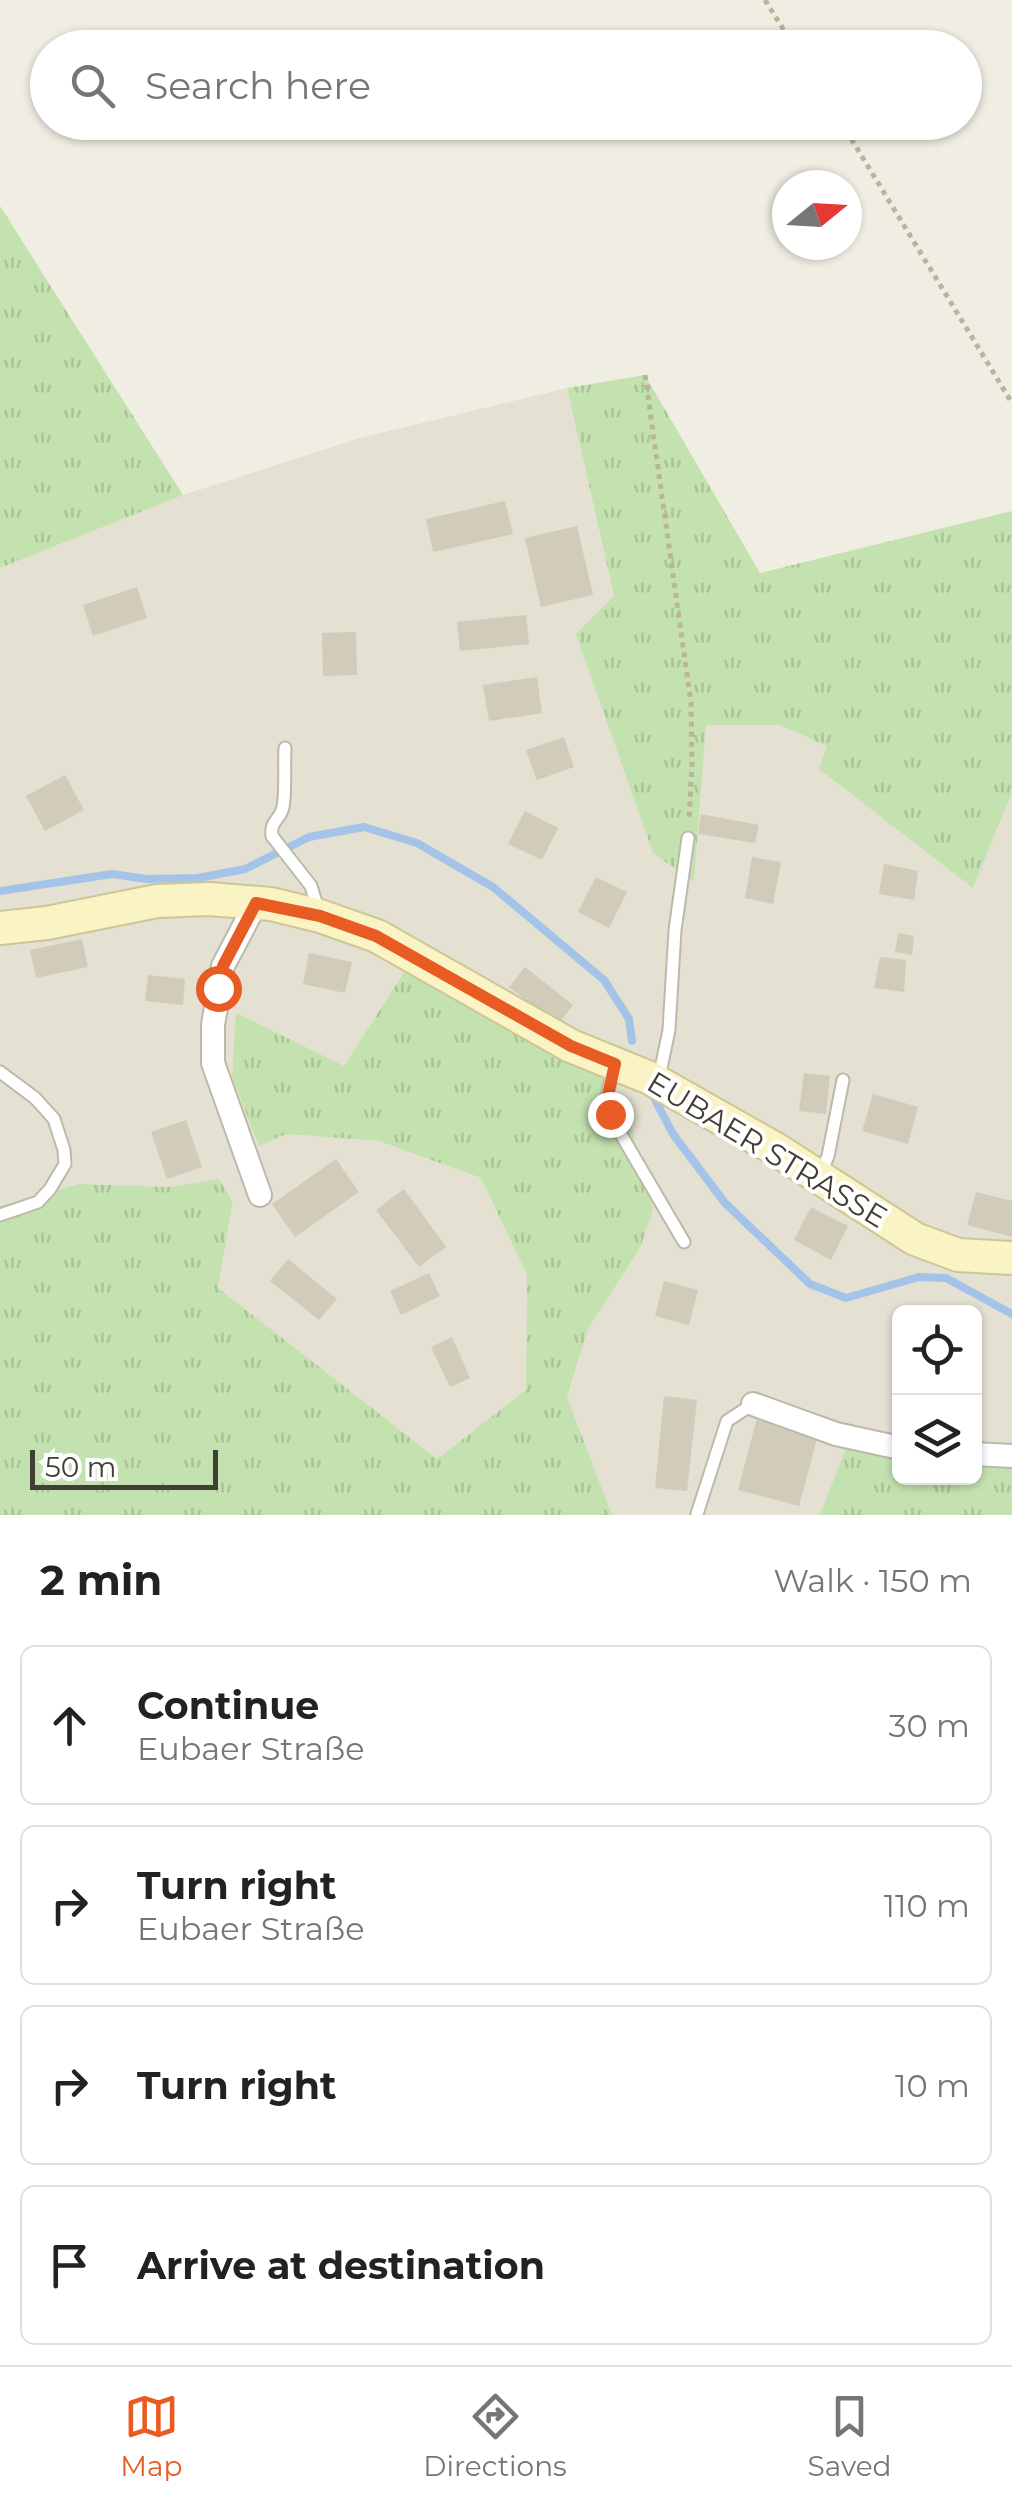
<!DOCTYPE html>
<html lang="en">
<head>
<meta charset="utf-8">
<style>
	:root { --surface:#fff; --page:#f2f2f2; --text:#222; --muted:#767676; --line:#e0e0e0; --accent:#e85b22 }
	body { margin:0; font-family:Montserrat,sans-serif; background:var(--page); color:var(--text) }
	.controls { position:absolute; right:30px; bottom:30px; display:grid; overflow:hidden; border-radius:15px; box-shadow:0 2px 8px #0004 }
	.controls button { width:90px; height:90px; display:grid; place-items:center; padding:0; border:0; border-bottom:2px solid var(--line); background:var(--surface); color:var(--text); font:50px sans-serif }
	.compass { position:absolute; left:772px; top:170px; width:90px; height:90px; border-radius:50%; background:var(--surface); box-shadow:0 2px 8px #0004; rotate:72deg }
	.scale { position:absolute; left:30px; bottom:25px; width:188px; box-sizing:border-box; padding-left:10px; border:5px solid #413e34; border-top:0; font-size:28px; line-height:35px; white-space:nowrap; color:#413e34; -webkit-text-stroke:8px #fff; paint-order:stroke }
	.stop { position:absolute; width:30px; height:30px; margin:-22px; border:8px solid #e85b22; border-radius:50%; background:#fff }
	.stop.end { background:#e85b22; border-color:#fff; box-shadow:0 2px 10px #0008 }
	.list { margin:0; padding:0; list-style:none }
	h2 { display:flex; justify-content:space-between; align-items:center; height:130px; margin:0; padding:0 40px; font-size:42px }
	h2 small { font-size:32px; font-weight:400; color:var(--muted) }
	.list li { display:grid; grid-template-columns:65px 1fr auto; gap:30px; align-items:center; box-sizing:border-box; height:160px; margin:0 20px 20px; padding:0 20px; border:2px solid var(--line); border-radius:15px }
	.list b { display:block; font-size:38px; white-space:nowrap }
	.list p { margin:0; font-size:32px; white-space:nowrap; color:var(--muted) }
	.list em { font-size:32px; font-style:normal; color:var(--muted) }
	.icon { flex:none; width:55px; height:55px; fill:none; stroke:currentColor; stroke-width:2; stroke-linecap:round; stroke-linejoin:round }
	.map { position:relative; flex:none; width:1012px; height:1515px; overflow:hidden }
	.search { position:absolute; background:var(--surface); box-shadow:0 2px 8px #0004; left:30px; right:30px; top:30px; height:110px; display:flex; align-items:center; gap:25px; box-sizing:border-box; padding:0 35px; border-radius:55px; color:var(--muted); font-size:38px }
	.sheet { height:850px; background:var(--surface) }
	nav { display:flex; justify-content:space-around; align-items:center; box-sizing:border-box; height:140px; border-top:2px solid var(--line); background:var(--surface); font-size:28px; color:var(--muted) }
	nav a { display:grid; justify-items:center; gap:5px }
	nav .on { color:var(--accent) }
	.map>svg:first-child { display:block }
	.residential { fill:#e4e0d2 }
	.grass { fill:url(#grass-tufts) }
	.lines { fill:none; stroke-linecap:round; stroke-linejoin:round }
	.stream { stroke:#a3c3e9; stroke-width:8 }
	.building { fill:#d1cbba }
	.lane-casing { stroke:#bdb9aa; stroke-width:15 }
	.street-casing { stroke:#bdb9aa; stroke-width:26 }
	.secondary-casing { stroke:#cdc696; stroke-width:36 }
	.path { stroke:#bbb499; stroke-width:5; stroke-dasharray:5 5; stroke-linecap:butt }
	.lane { stroke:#fff; stroke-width:11 }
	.street { stroke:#fff; stroke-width:22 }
	.secondary { stroke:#faf4c4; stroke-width:32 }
	.route { stroke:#e85b22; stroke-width:12 }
	.labels { text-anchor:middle; stroke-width:8; stroke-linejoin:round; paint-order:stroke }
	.street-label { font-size:30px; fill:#413e34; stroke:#fff }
</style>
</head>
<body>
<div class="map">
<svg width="1012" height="1515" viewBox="0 0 1012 1515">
	<defs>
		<pattern id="grass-tufts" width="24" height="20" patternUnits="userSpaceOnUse" patternTransform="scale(2.5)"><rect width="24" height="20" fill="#c4e2af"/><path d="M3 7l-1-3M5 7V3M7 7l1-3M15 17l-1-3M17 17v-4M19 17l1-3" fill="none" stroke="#aac397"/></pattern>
	</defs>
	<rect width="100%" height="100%" fill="#f0eee3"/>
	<path class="residential" d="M567,388l47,209 39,256 41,28 12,-156h73l48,21 146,142 39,-96v651l-37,-2 -1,-129h-74l-1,122 -45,-6 -34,87h-208l-45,-118 21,-68 52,-81 -296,-181 -107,-53 -5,63 54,57 93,7 102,37 46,97 -1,115 -89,70 -219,-172 15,-86 -14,-23 -48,8 -92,-3 -79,22v-638l183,-73 177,-57z"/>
	<path class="grass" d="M0,206l183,289 -183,73z
		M645,375l115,198 252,-62v281l-39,96 -154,-119 8,-23 -48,-21h-73l-12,157 -41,-29 -77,-219 38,-38 -47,-208z
		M421,946l162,93 46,79 24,92 -13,38 -52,81 -21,68 45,118h-612v-309l79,-22 92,3 48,-8 14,23 -15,86 219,171 89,-69 1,-115 -46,-97 -102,-37 -93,-7 -27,12 -27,-69 4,-64 108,53z
		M854,1427l45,7 1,44h74l1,-37 37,2v72h-192z"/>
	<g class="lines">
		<path class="stream" d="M0,891l112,-17 35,5 51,-1 47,-9 64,-32 55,-10 53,16 76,44 111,93 25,39 3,22
			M652,1094l21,40 52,69 85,81 36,14 73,-21 27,1 66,36"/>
	</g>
	<path class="building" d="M505,501l8,33 -80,18 -7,-33z
		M577,526l16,69 -52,12 -16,-69z
		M137,587l10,31 -54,18 -10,-31z
		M526,615l3,29 -69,7 -3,-29z
		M356,632l1,43 -34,1 -1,-43z
		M537,677l5,36 -53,8 -6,-36z
		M564,737l10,30 -37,13 -11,-30z
		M65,775l19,35 -39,21 -19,-35z
		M525,811l33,17 -16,32 -34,-16z
		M701,814l58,11 -4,18 -57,-9z
		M752,857l29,5 -8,42 -28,-6z
		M884,864l34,7 -4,29 -35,-6z
		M596,877l31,15 -18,36 -31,-16z
		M898,933l16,3 -2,19 -17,-3z
		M82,939l6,28 -52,11 -6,-28z
		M309,953l43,9 -7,31 -42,-9z
		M880,957l26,3 -2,32 -30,-4z
		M525,967l48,38 -15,20 -49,-38z
		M148,975l37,4 -2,26 -38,-4z
		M804,1073l26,3 -4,38 -27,-3z
		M873,1094l45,13 -10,37 -46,-13z
		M186,1120l16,47 -35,12 -16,-47z
		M336,1159l23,33 -64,45 -23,-33z
		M404,1189l42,58 -27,20 -43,-57z
		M976,1192l36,9v36l-45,-12z
		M811,1207l37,19 -17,34 -37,-20z
		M288,1259l49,40 -18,21 -49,-39z
		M429,1273l11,23 -39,19 -11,-24z
		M664,1281l34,9 -9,35 -34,-9z
		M452,1337l18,41 -20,9 -19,-40z
		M664,1396l33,4 -10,91 -32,-3z
		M757,1418l61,17 -19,71 -61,-16z"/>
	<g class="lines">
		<g class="lane-casing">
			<path id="lane" d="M285,748c-1,17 1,44 -2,59 -3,14 -13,13 -11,29l39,50 8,26
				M614,1067l-7,28 2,19 75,128
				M0,1072l35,26 19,21 10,31 1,14 -15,25 -12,13 -38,13
				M659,1078l10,-48 6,-100 13,-92
				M821,1173l7,-17 15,-76
				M697,1514l30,-93 26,-17"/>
		</g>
		<g class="street-casing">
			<path id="street" d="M256,903l-33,63 -10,59v38l47,132
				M753,1404l83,30 64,14
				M974,1454l38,2"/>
		</g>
		<g class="secondary-casing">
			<path id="secondary" d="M0,928l47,-5 110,-22 52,-2 62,5 49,12 57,20 194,110 79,32 127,72 138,89 43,16 54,3"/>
		</g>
		<path class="path" d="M765,0l30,48
			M841,122l171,281
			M645,375l46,328 1,60 -3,57"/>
		<use href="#lane" class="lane"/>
		<use href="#street" class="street"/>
		<use href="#secondary" class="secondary"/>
	</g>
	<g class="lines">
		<path class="route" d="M218,988l5,-22 33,-63 64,13 56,20 195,110 44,18 -7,31 2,19"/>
	</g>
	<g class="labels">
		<g class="street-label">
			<text transform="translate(767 1150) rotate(31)" y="10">EUBAER STRASSE</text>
		</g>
	</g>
</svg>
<div class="controls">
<button><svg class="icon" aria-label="locate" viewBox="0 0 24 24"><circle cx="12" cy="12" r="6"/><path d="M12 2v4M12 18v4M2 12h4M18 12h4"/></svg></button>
<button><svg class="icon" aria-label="layers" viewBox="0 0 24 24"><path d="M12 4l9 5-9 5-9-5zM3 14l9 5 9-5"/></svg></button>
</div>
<svg class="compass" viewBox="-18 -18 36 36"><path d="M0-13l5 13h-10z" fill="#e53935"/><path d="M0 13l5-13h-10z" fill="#767676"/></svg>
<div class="scale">50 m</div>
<div class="stop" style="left:218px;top:988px"></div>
<div class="stop end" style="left:610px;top:1114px"></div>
<div class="search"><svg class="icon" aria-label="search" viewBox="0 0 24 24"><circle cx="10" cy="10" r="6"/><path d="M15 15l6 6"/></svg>Search here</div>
</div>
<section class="sheet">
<h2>2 min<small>Walk · 150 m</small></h2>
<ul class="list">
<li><svg class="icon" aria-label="ahead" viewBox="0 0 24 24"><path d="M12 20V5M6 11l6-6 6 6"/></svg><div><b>Continue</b><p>Eubaer Straße</p></div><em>30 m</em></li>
<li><svg class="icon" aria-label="right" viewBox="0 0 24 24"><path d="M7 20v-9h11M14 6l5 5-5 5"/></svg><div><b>Turn right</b><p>Eubaer Straße</p></div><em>110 m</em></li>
<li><svg class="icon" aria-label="right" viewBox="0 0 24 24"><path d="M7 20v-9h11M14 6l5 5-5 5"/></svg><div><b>Turn right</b></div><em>10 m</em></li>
<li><svg class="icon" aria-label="arrive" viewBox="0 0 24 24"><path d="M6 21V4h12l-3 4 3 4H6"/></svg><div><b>Arrive at destination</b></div></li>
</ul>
</section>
<nav>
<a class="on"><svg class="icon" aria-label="map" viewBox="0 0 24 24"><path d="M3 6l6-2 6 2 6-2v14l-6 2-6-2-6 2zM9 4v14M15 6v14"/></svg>Map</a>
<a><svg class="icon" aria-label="directions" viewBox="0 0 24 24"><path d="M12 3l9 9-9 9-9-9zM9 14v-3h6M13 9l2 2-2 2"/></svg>Directions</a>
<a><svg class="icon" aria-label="saved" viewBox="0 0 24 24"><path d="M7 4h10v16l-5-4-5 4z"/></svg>Saved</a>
</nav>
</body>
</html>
